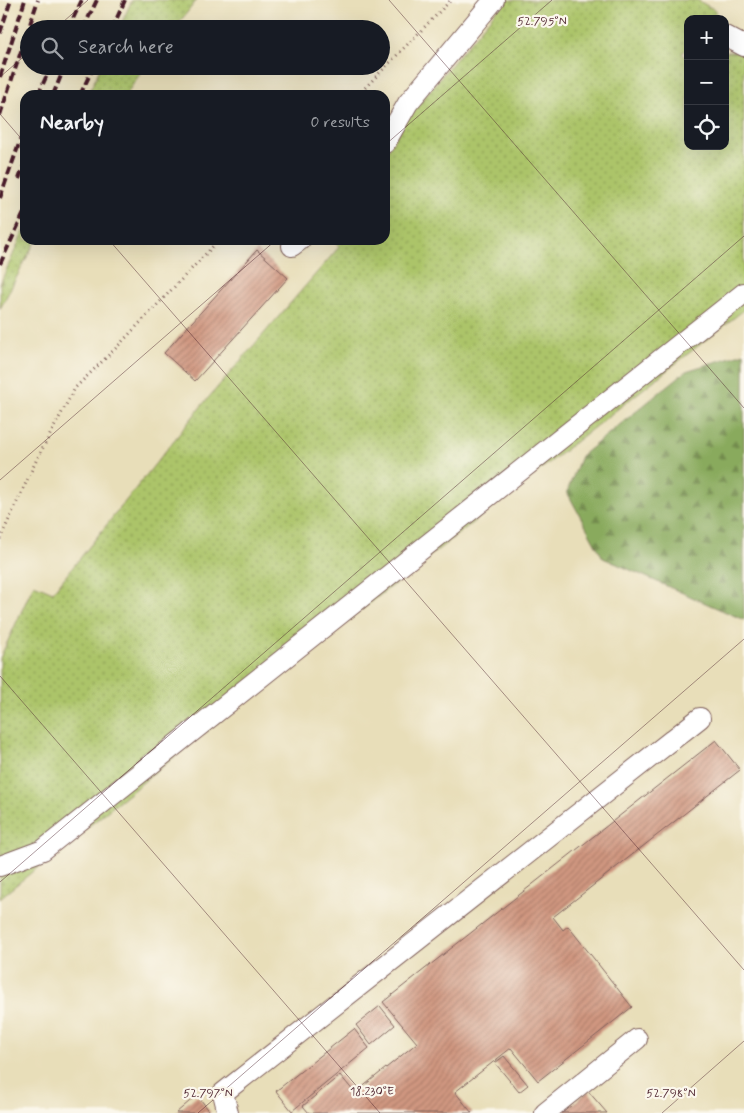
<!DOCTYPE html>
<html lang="en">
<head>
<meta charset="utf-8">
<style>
	:root { --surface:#171b24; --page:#242831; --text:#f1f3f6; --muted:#9ea1a6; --line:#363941 }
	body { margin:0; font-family:Mynerve,sans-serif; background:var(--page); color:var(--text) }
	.controls { position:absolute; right:15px; top:15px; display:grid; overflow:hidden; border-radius:10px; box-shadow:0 5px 20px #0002 }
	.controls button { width:45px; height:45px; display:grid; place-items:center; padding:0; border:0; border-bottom:1px solid var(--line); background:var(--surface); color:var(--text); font:25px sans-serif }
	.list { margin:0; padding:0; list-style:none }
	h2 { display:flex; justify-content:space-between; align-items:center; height:65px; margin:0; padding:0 20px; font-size:21px }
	h2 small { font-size:16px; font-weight:400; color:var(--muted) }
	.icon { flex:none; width:28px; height:28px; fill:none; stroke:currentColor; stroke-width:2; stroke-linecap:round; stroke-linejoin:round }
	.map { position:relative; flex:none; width:744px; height:1113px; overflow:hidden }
	.search { position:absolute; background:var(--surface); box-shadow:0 5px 20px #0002; left:20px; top:20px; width:370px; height:55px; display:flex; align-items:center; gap:12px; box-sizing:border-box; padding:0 18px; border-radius:28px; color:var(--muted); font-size:19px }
	.panel { position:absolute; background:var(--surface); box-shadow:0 5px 20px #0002; left:20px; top:90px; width:370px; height:155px; border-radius:15px }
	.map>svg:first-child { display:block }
	.grass { fill:url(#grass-dots); stroke:#7b724a }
	.forest { fill:url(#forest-firs); stroke:#6a6444 }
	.building { fill:url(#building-hatch) }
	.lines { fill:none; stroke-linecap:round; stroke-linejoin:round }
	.minor-casing { stroke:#81625d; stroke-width:22 }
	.path { stroke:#81625d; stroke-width:3; stroke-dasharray:1 4; stroke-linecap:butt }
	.minor { stroke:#fff; stroke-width:20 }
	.rail { stroke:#4a1f2b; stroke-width:4; stroke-dasharray:8 4; stroke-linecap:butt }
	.ticks { fill:none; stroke:#4a1f2b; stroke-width:1; stroke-opacity:0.45 }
	.ticks-label { font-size:12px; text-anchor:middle; fill:#4a1f2b; stroke:#fbf7ec; stroke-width:4.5; stroke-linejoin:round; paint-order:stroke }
</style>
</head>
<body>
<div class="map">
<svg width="744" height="1113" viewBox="0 0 744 1113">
	<defs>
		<pattern id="grass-dots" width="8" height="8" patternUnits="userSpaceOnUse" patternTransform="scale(1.25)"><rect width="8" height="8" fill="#acc469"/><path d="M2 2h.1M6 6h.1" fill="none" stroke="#8e9f57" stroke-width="1.8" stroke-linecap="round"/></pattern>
		<pattern id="forest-firs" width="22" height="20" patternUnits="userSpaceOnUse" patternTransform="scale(1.25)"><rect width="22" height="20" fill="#89aa5d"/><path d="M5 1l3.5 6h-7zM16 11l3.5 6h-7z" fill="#728a4d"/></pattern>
		<pattern id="building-hatch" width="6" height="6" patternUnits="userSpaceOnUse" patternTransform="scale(1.25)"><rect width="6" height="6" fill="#d09780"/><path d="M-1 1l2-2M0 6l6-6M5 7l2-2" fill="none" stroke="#ab7b69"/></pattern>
	</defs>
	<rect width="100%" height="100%" fill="#fbf7ec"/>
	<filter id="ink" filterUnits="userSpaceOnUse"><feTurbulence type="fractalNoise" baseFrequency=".02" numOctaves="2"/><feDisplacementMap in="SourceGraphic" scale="10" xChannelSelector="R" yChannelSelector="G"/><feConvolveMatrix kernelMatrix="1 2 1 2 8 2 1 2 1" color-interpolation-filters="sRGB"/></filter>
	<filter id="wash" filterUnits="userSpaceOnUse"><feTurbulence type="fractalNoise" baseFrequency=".0096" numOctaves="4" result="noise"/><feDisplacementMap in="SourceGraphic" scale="20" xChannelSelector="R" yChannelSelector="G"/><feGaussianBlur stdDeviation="1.12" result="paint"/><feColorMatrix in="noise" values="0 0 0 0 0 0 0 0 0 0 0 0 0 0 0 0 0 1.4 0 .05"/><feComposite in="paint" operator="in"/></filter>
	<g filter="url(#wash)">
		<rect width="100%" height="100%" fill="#e8deb9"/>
		<path class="grass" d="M132,0h65l-23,29h-55z
			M505,0h192l20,11 -6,8h-23v28l-6,7 6,6v86h37v-94h12l7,4v254l-550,431 -194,157v-240l34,-74 19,8 150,-188 136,-157 -6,-7h52v-85l22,-37z
			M101,66h44l-19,29h-38z
			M25,228v12h11l-36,69v-25z"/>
		<path class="forest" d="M744,353v267l-141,-62 -36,-66 14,-36 105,-85z"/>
		<g id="blocks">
			<path class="building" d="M257,250l31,28 -93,103 -31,-28z
				M716,740l24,30 -187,147 10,13 5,-4 64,81 -94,74 -27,-33 -56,44 17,21h-163l-6,-7 37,-31 15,18 62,-50 -34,-41z
				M380,1006l15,19 -24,20 -15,-20z
				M354,1029l15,19 -77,63 -16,-20z
				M504,1056l24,29 -9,7 -24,-29z
				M588,1091l19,22h-45z
				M197,1095l14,18h-35z"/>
		</g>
	</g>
	<g filter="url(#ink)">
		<use href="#blocks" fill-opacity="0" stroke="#81625d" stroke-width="1"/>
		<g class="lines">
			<g class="minor-casing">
				<path id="minor" d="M725,36l19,10
					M385,143l23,-40 86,-103
					M292,246l8,-6
					M0,866l43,-16 701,-557
					M228,1113l-5,-20 477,-375
					M545,1113l92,-74"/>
			</g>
			<path class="path" d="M358,95l93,-95
				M0,539l36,-78 39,-73 42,-41 102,-107"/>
			<use href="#minor" class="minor"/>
			<path class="rail" d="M68,29l14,-29
				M83,29l14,-29
				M112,29l13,-29
				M0,33l11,-33
				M0,77l25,-77
				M38,95l13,-29
				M53,95l12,-29
				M80,95l14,-29
				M0,115l38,-115
				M19,179l6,-16
				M0,198l25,-71
				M0,264l25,-53"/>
		</g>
	</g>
	<path class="ticks" d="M389,0l355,408M55,29l33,-29M0,77l29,-25M0,114l25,29M385,145l167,-145M109,240l635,730M0,480l276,-240M0,676l380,437M0,882l744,-646M198,1113l546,-474M662,1113l82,-72"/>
	<g class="ticks-label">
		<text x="542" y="25">52.795°N</text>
		<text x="372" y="1095">18.230°E</text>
		<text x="208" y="1097">52.797°N</text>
		<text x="671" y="1097">52.798°N</text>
	</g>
</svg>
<div class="controls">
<button>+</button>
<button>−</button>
<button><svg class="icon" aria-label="locate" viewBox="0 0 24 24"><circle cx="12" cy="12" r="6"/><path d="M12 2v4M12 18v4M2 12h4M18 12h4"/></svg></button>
</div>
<div class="search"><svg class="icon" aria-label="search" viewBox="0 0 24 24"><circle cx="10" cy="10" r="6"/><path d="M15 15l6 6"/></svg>Search here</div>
<section class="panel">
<h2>Nearby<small>0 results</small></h2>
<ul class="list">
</ul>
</section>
</div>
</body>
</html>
